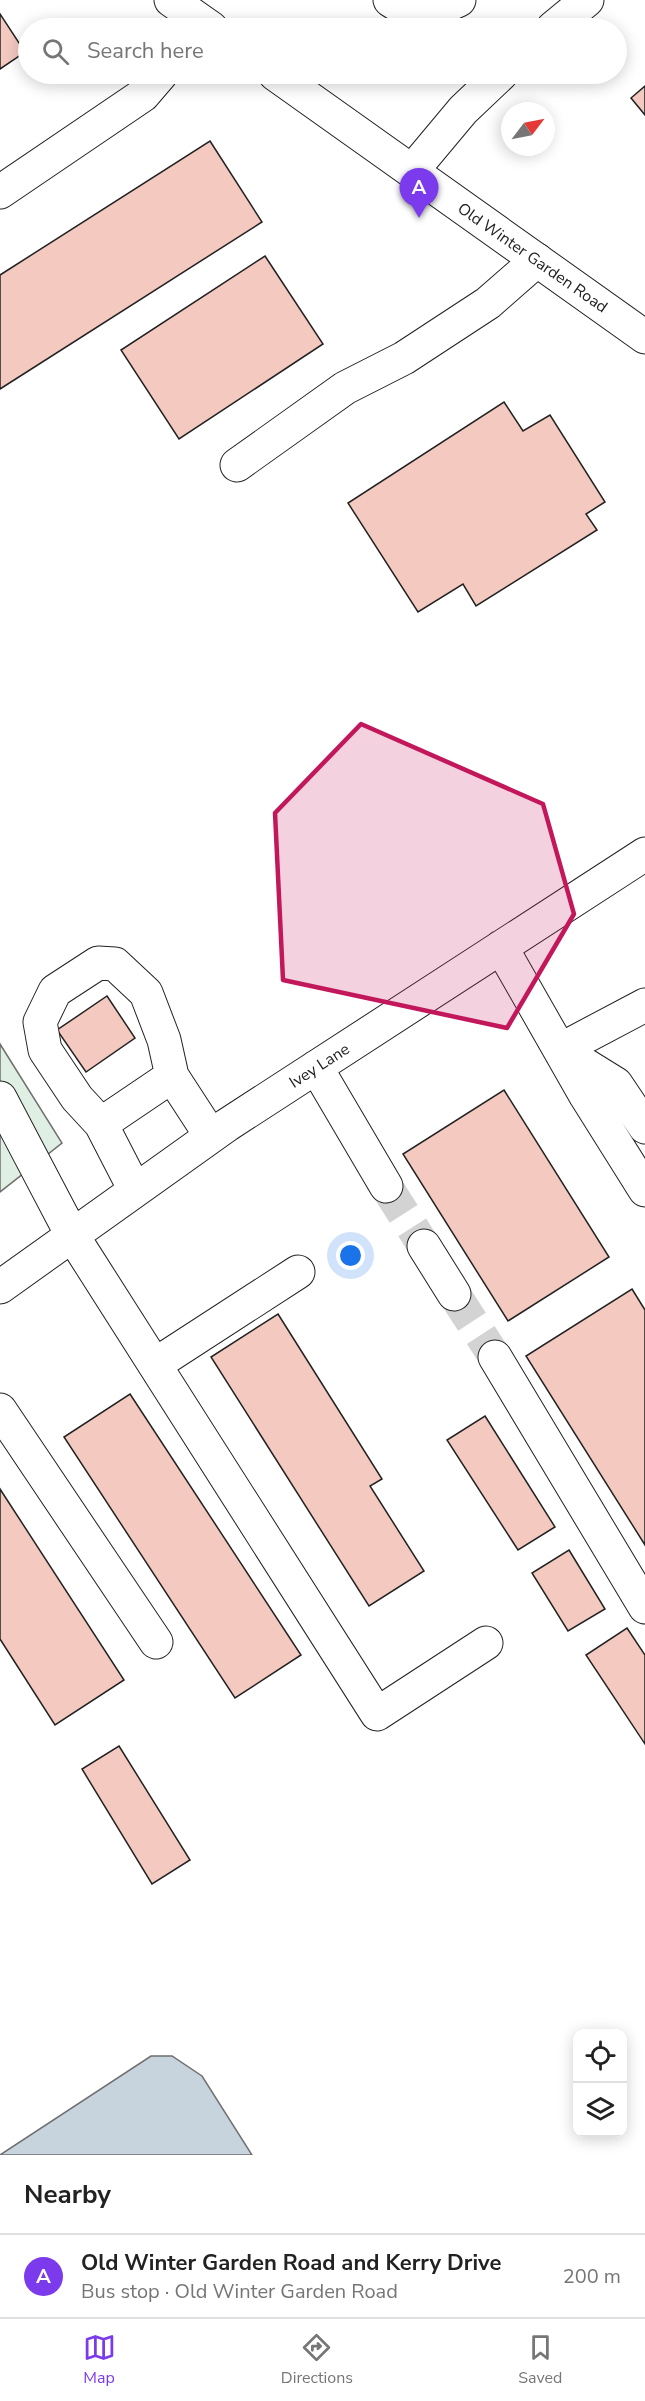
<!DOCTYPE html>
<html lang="en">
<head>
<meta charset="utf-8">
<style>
	:root { --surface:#fff; --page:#f6f6f6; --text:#222; --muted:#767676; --line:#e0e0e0; --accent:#7c3aed }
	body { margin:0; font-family:"Nunito Sans",sans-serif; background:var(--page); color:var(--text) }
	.controls { position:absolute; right:18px; bottom:18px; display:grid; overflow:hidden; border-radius:12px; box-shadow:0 3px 15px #0003 }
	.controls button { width:54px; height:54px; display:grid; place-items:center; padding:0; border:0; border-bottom:2px solid var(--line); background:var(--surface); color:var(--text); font:30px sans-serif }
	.compass { position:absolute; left:501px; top:102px; width:54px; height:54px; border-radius:50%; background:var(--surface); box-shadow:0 3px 15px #0003; rotate:58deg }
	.you { position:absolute; left:351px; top:1256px; width:21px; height:21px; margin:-15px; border:4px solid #fff; border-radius:50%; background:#1a73e8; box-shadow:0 0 0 9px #1a73e833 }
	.badge { display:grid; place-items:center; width:39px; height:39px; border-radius:50%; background:var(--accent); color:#fff; font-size:20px; font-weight:700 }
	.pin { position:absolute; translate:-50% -50px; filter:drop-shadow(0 2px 3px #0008) }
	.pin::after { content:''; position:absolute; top:32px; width:21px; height:18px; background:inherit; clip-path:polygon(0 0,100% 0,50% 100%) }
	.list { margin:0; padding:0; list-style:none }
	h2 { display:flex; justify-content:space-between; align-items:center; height:78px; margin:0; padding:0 24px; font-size:26px }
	h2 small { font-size:20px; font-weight:400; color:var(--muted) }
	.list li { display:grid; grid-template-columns:39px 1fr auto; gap:18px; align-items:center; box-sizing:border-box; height:84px; padding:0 24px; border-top:2px solid var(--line) }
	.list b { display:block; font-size:22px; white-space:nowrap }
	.list p { margin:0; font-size:20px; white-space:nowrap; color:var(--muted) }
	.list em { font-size:20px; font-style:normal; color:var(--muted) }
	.icon { flex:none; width:33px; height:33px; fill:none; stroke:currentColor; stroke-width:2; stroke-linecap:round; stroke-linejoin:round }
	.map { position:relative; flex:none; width:645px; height:2155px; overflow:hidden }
	.search { position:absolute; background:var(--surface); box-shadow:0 3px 15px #0003; left:18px; right:18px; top:18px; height:66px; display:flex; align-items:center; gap:15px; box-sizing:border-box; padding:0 21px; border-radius:33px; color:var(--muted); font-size:22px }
	.sheet { height:162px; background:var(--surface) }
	nav { display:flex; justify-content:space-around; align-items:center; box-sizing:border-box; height:84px; border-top:2px solid var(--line); background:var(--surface); font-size:16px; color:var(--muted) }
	nav a { display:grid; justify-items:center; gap:3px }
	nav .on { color:var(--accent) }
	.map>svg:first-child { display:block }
	.green { fill:#e0efe3; stroke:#6f6f6f; stroke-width:1.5 }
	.water { fill:#c7d3dd; stroke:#6f6f6f; stroke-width:1.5 }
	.building { fill:#f3c9c0; stroke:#222; stroke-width:1.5 }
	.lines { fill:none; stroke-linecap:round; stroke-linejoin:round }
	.minor-tunnel { stroke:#d3d3d3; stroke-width:33; stroke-dasharray:33 16; stroke-linecap:butt }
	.minor-casing { stroke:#222; stroke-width:35 }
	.major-casing { stroke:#222; stroke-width:35 }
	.minor { stroke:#fff; stroke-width:33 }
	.major { stroke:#fff; stroke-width:33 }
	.marked { fill:#c2185b; fill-opacity:0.2; stroke:#c2185b; stroke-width:4.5; stroke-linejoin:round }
	.labels { text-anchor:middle; stroke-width:4.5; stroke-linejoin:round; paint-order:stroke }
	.street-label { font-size:16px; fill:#222; stroke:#fff }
</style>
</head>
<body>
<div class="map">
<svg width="645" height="2155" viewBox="0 0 645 2155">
	<rect width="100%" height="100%" fill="#fff"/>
	<path class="green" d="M0,1044l62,99 -62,49z"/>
	<path class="water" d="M151,2056h21l30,20 50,79h-252z"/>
	<path class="building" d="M0,14l25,38 -25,17z
		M645,86v29l-14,-17z
		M210,141l52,81 -262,167v-114z
		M265,256l58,88 -144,95 -58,-89z
		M504,402l19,29 27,-16 55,87 -19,12 11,16 -121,76 -13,-22 -45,28 -70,-109z
		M107,996l28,42 -49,34 -29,-42z
		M504,1090l105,167 -101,64 -105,-167z
		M632,1289l13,21v235l-119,-189z
		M278,1314l104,165 -12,7 54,85 -55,35 -158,-249z
		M130,1394l171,261 -66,43 -171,-261z
		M485,1416l70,111 -37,23 -71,-110z
		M0,1489l124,191 -69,45 -55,-86z
		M569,1550l36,59 -37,22 -36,-58z
		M627,1628l18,27v89l-59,-89z
		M119,1746l71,114 -38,24 -70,-115z"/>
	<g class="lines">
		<path class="minor-tunnel" d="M386,1186l38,60
			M454,1294l41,63"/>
		<g class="minor-casing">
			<path id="minor" d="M390,0c32,21 36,15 69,0
				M553,28l34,-28
				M412,171l51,-61 38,-36
				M0,192l143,-97 18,-21
				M237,465l108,-77 59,-30 84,-55 49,-43
				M501,947l85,149 59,94
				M560,1050l85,-45
				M561,1050l55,34 29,43
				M316,1067l70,119
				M0,1098l72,137 305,479 109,-71
				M101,1124l71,-48
				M135,1190l-34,-66 -24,-26 -32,-48 -5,-28 15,-31 43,-28 17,1 31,29 18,47 8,36 39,60
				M424,1246l30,48
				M0,1287l227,-162 418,-271
				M495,1357l150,250
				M156,1364l142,-92
				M0,1410l156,232"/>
		</g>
		<g class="major-casing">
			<path id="major" d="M171,0l40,28
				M275,74l370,263"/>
		</g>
		<use href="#minor" class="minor"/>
		<use href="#major" class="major"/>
	</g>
	<path class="marked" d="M361,724l182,80 31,110 -67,114 -224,-48 -8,-167z"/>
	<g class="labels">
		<g class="street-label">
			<text transform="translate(533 257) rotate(35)" y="6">Old Winter Garden Road</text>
			<text transform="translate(319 1065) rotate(-33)" y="6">Ivey Lane</text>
		</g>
	</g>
</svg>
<div class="controls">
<button><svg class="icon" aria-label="locate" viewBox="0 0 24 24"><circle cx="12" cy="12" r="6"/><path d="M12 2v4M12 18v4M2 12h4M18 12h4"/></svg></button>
<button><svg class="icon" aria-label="layers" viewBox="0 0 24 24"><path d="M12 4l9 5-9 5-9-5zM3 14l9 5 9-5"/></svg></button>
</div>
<svg class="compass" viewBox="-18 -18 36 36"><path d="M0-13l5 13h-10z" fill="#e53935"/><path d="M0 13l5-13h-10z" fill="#767676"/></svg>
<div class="you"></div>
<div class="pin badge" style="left:419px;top:218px">A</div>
<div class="search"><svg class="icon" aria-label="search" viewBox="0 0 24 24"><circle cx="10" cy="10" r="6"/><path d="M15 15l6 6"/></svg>Search here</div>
</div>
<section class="sheet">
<h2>Nearby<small></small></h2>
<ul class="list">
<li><span class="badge">A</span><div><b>Old Winter Garden Road and Kerry Drive</b><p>Bus stop · Old Winter Garden Road</p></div><em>200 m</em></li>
</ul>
</section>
<nav>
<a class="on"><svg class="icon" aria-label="map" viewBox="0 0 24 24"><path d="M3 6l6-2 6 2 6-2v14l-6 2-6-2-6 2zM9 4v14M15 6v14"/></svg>Map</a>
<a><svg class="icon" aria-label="directions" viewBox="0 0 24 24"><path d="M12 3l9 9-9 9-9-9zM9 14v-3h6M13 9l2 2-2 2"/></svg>Directions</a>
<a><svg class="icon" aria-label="saved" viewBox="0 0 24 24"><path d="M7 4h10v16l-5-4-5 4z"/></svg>Saved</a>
</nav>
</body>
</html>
